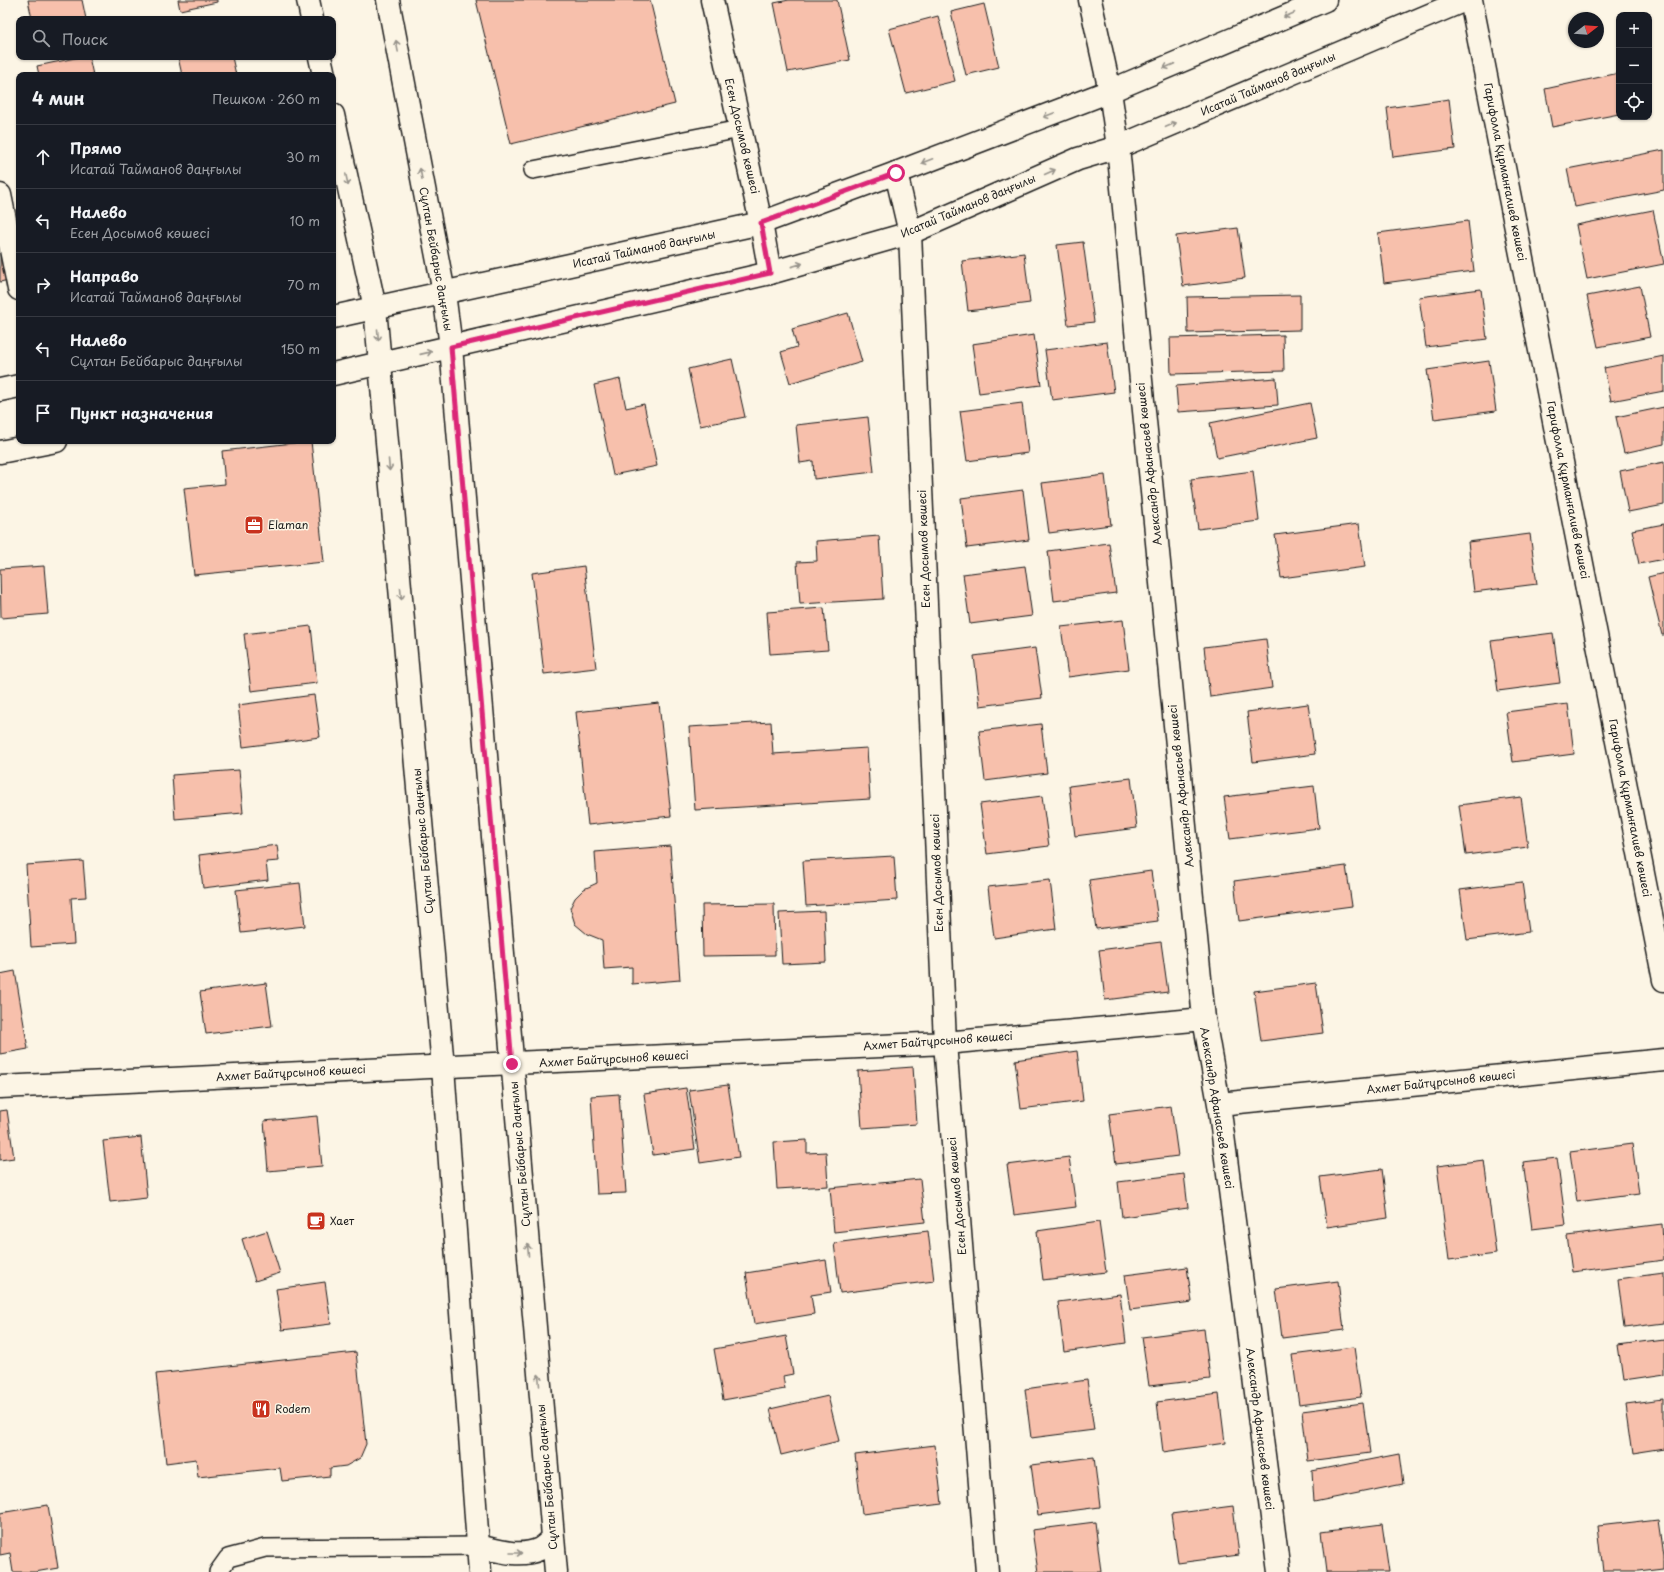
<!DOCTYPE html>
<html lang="ru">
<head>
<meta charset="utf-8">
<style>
	:root { --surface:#171b24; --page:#242831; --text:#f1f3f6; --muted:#9ea1a6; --line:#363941 }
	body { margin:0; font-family:"Playpen Sans",sans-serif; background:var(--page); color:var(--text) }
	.controls { position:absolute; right:12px; top:12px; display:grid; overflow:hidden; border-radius:8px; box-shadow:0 1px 3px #0004 }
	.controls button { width:36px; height:36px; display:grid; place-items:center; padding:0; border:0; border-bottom:1px solid var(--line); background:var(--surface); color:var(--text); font:20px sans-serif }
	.compass { position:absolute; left:1568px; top:12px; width:36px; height:36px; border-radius:50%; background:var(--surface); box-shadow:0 1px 3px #0004; rotate:73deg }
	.stop { position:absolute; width:12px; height:12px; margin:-9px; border:3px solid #db2777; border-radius:50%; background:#fff }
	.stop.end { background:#db2777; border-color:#fff; box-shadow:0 1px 4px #0008 }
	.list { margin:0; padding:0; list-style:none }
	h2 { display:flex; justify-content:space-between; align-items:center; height:52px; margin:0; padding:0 16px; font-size:17px }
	h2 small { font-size:13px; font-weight:400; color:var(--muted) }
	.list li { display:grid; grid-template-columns:26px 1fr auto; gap:12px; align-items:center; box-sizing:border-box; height:64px; padding:0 16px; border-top:1px solid var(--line) }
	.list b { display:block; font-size:15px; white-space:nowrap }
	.list p { margin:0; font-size:13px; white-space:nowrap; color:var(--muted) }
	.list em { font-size:13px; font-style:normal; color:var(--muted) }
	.icon { flex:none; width:22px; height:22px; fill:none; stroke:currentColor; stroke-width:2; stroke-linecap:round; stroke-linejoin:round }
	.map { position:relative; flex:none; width:1664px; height:1572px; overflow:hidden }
	.search { position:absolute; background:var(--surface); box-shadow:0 1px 3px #0004; left:16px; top:16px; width:320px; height:44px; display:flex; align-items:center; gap:10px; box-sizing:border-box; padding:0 14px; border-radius:8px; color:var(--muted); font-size:15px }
	.panel { position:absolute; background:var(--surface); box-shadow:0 1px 3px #0004; left:16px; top:72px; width:320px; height:372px; border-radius:8px }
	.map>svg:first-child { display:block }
	.building { fill:#f7c0ac; stroke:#1c1c1c }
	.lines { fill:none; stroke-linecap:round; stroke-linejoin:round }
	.lane-casing { stroke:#1c1c1c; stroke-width:20 }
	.street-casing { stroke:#1c1c1c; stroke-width:25 }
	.primary-casing { stroke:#1c1c1c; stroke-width:25 }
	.lane { stroke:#fcf5e5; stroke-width:17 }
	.street { stroke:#fcf5e5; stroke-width:22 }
	.primary { stroke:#fcf5e5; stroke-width:22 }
	.oneway { stroke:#97938b }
	.route { stroke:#db2777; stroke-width:5 }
	.labels { text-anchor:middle; stroke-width:3; stroke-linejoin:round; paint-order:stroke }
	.street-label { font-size:11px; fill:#1c1c1c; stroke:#fcf5e5 }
	.poi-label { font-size:11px; fill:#1c1c1c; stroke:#fcf5e5; text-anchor:start }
</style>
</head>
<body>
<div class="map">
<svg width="1664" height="1572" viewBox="0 0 1664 1572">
	<rect width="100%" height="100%" fill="#fcf5e5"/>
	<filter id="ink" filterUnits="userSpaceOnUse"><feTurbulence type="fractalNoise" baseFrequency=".025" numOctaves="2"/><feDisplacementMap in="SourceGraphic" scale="8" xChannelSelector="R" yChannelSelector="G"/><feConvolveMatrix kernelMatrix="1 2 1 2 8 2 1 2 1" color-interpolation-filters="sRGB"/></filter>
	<g filter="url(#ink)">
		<path class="building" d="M28,0h54l4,19h-54z
			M178,0h39v2l-37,8z
			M476,0h174l25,104 -164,40z
			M789,0h48l13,60 -62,12 -14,-69z
			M984,4l15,63 -33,8 -15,-63z
			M938,16l17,65 -49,12 -17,-64z
			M80,57h9l4,18h-54l-2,-9z
			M178,57h54l4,18h-54z
			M1619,73v41l-67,13 -7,-38z
			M1449,99l6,50 -62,8 -6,-49z
			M1664,150v40l-89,17 -8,-38z
			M1653,210l11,54 -77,15 -11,-54z
			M1468,221l6,50 -90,12 -6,-50z
			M0,226l13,53 -13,3z
			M1238,228l7,50 -62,8 -7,-50z
			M1083,242l11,80 -26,3 -11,-80z
			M1024,253l6,50 -62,8 -6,-50z
			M1640,286l10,51 -52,10 -11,-51z
			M1481,289l6,50 -61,8 -7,-50z
			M1300,295v35l-112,3 -1,-36z
			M848,313l14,49 -72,21 -9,-31 16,-5 -5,-18z
			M1034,335l7,50 -62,8 -7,-49z
			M1283,335l1,36 -113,3 -1,-36z
			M1107,342l7,50 -62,8 -7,-50z
			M1664,356v35l-53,10 -7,-33z
			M732,359l13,58 -45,9 -12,-57z
			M1489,361l7,50 -62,8 -7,-49z
			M1276,378l2,27 -100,7 -2,-26z
			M620,379l6,29 18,-4 13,62 -44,9 -19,-90z
			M1022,403l6,50 -61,8 -7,-50z
			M1310,403l7,35 -100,20 -7,-35z
			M1664,407v37l-40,9 -8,-36z
			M868,417l6,55 -60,7 -1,-18 -13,2 -4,-38z
			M311,441l13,121 -130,13 -10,-87 41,-4 -3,-33z
			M1664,462v43l-36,7 -8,-41z
			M1253,471l6,50 -61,8 -7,-50z
			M1105,475l6,50 -62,8 -7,-50z
			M1023,490l6,50 -62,8 -6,-50z
			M1359,524l6,43 -84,11 -6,-43z
			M1664,524v35l-25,5 -7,-34z
			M1530,534l7,50 -63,8 -6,-50z
			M879,536l4,63 -83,5 -3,-42 20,-1 -1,-20z
			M1109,543l7,50 -62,8 -6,-50z
			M44,566l4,48 -47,4 -1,-49z
			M584,566l12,102 -52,6 -12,-101z
			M1025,566l7,50 -62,8 -7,-50z
			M1664,573v62h-2l-14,-58z
			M824,608l4,42 -58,4 -3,-42z
			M1123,620l6,49 -61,8 -7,-50z
			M311,626l6,57 -66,8 -7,-57z
			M1553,633l7,50 -62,8 -7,-50z
			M1266,639l6,49 -62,9 -6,-50z
			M1035,648l7,50 -62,8 -6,-50z
			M314,695l6,42 -77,10 -5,-42z
			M659,703l12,113 -83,9 -12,-113z
			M1308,704l7,50 -62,8 -6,-50z
			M1568,704l6,50 -61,8 -7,-50z
			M771,722l2,32 94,-6 3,51 -175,11 -6,-83z
			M1041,724l6,49 -62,8 -6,-50z
			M239,770l4,43 -68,6 -3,-44z
			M1131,778l6,50 -62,8 -6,-50z
			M1314,786l5,42 -89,11 -6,-42z
			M1042,796l7,50 -62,8 -7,-50z
			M1521,797l7,50 -62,8 -7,-50z
			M277,845l2,16 -13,1 2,18 -65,8 -4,-33z
			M670,846l10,134 -48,4v-17l-28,2 -2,-29 -15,-6 -12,-10 -5,-16 5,-10 9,-9 13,-6 -2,-31z
			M894,856l3,44 -91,6 -3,-45z
			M83,861l3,36 -15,1 3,46 -43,3 -5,-82z
			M1346,866l6,40 -113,15 -5,-40z
			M1151,871l7,50 -62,8 -7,-49z
			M1050,880l6,49 -62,9 -6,-51z
			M1522,882l7,50 -62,8 -7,-50z
			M300,883l5,43 -64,7 -5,-43z
			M774,904l1,51 -72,1 -1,-51z
			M824,911l2,51 -44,2 -3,-51z
			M1161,942l7,50 -63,8 -6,-50z
			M15,971l13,78 -28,5v-80z
			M266,983l6,43 -66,8 -6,-42z
			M1316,983l7,50 -62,8 -7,-50z
			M1077,1051l6,50 -62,8 -6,-49z
			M913,1067l4,57 -55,4 -4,-57z
			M728,1085l11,72 -39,6 -11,-73z
			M686,1088l9,61 -42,6 -9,-61z
			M619,1094l7,99 -29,1 -6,-98z
			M1171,1106l7,50 -62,8 -7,-50z
			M7,1110l7,48 -14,2v-49z
			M317,1116l5,50 -54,5 -4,-50z
			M141,1137l6,61 -37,4 -7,-61z
			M807,1140v13l19,-1 2,34 -51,3 -3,-47z
			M1632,1144l7,50 -62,8 -7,-50z
			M1069,1157l7,50 -62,8 -7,-50z
			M1557,1158l9,67 -34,4 -9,-67z
			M1484,1160l12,94 -47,6 -12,-94z
			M1382,1169l6,49 -61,9 -7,-50z
			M1184,1174l4,34 -66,9 -4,-35z
			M920,1179l5,43 -91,10 -4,-44z
			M1099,1222l7,50 -63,8 -6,-49z
			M1662,1224l2,36 -92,12 -5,-36z
			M267,1231l13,42 -25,8 -13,-42z
			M928,1231l6,50 -94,12 -6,-50z
			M826,1260l5,32 -20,3 3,19 -60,10 -8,-51z
			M1187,1267l5,35 -62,8 -5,-35z
			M1664,1273v50l-40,5 -6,-49z
			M1338,1281l6,49 -62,8 -6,-49z
			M325,1282l6,42 -49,6 -6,-41z
			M1120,1294l6,49 -62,9 -6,-50z
			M1204,1329l6,50 -61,7 -7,-49z
			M786,1336l7,38 -10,2 2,13 -62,11 -9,-51z
			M1664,1339v35l-41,6 -5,-35z
			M1354,1347l7,50 -62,8 -7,-50z
			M356,1352l10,92 -6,14 -14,8 -16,2v8l-48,5 -2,-13 -82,9 -2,-18 -30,4 -10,-89z
			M1087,1380l7,50 -63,8 -6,-49z
			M1219,1394l6,49 -62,9 -6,-50z
			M828,1396l11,45 -58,14 -11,-46z
			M1664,1399v50l-32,5 -7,-50z
			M1363,1403l7,50 -62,8 -6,-50z
			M935,1445l7,59 -80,10 -7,-59z
			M1399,1454l4,30 -89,18 -2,-31z
			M1094,1457l6,50 -62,8 -7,-50z
			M48,1505l10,63 -23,4h-22l-3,-19 -10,2v-42z
			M1233,1506l6,49 -61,8 -7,-49z
			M1659,1519l5,35v15l-26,3h-35l-5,-46z
			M1095,1522l6,50h-63l-6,-42z
			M1382,1524l7,48h-63l-5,-40z"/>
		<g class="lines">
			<g class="lane-casing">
				<path id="lane" d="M533,170l207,-41
					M218,1572l10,-14 37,-10 213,-2"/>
			</g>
			<g class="street-casing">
				<path id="street" d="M712,0l49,223 9,50
					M1090,0l20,91 8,56 86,872 15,85 60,468
					M1471,0l193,980
					M896,173l14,60 35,810 42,529
					M0,195l19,94
					M0,1087l945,-44 259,-24
					M1219,1104l445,-44"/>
			</g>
			<g class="primary-casing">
				<path id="primary" d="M308,0l4,19
					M388,0l56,293 7,54 105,1225
					M320,57l4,18
					M333,115l42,193 68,759 37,505
					M333,317l428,-94 135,-50 214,-82 215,-91
					M333,374l437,-101 140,-40 168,-74 40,-12 347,-147
					M0,390l19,-4
					M0,452l56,-11
					M478,1546c21,5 42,12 62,3 5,-3 9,-7 13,-11"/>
			</g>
			<use href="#lane" class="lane"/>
			<use href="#street" class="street"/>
			<use href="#primary" class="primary"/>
		</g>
		<defs><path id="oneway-shaft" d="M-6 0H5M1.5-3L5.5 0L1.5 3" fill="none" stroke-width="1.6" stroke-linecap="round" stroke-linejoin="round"/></defs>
		<g class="oneway">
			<use href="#oneway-shaft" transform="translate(1289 15) rotate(157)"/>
			<use href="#oneway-shaft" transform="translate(397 46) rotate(-101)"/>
			<use href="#oneway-shaft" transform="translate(1169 66) rotate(157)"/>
			<use href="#oneway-shaft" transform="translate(1049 115) rotate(159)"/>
			<use href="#oneway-shaft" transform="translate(1171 125) rotate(-23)"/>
			<use href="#oneway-shaft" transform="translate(927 161) rotate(159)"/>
			<use href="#oneway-shaft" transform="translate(1050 172) rotate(-24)"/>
			<use href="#oneway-shaft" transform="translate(421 174) rotate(-101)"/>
			<use href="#oneway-shaft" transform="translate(347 180) rotate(78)"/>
			<use href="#oneway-shaft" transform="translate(797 265) rotate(-16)"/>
			<use href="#oneway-shaft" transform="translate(378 335) rotate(85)"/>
			<use href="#oneway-shaft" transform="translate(426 353) rotate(-13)"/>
			<use href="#oneway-shaft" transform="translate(389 465) rotate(85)"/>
			<use href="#oneway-shaft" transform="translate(401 594) rotate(85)"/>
			<use href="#oneway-shaft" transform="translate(528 1250) rotate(-95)"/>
			<use href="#oneway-shaft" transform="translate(539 1380) rotate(-95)"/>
			<use href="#oneway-shaft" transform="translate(516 1553)"/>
		</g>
	</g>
	<g class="lines" filter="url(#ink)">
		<path class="route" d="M512,1064l-61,-717 319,-74 -9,-50 135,-50"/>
	</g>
	<defs>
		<g id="office-square" transform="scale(1)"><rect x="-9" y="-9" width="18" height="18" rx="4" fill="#c8321e" stroke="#fcf5e5"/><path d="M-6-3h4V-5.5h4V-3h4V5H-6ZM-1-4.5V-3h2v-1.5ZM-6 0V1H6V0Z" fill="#fff"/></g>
		<g id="cafe-square" transform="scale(1)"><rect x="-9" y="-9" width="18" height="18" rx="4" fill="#c8321e" stroke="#fcf5e5"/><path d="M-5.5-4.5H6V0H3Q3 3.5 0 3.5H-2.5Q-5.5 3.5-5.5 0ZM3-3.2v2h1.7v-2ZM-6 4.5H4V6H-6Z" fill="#fff"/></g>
		<g id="restaurant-square" transform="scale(1)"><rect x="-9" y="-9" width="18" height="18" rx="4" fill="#c8321e" stroke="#fcf5e5"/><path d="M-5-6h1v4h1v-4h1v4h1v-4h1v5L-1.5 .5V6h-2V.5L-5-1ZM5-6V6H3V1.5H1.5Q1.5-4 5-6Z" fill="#fff"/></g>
	</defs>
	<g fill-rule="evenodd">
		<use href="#office-square" x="254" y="525"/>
		<use href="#cafe-square" x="316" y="1221"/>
		<use href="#restaurant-square" x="261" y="1409"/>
	</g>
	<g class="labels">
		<g class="street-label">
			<text transform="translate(1268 84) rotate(-23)" y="4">Исатай Тайманов даңғылы</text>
			<text transform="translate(742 136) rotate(77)" y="4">Есен Досымов көшесі</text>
			<text transform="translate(1505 172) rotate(79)" y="4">Гарифолла Құрманғалиев көшесі</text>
			<text transform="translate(968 206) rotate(-23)" y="4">Исатай Тайманов даңғылы</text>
			<text transform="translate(644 249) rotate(-12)" y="4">Исатай Тайманов даңғылы</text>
			<text transform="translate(436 259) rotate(80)" y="4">Сұлтан Бейбарыс даңғылы</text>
			<text transform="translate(1149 464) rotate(-96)" y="4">Александр Афанасьев көшесі</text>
			<text transform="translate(1568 490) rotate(79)" y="4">Гарифолла Құрманғалиев көшесі</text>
			<text transform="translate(924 549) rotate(-92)" y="4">Есен Досымов көшесі</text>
			<text transform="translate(1181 786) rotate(-96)" y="4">Александр Афанасьев көшесі</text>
			<text transform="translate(1630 808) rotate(79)" y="4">Гарифолла Құрманғалиев көшесі</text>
			<text transform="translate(423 841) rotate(-95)" y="4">Сұлтан Бейбарыс даңғылы</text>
			<text transform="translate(937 873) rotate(-92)" y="4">Есен Досымов көшесі</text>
			<text transform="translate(938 1041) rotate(-4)" y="4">Ахмет Байтұрсынов көшесі</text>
			<text transform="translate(614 1059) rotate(-3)" y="4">Ахмет Байтұрсынов көшесі</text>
			<text transform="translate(291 1073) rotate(-3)" y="4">Ахмет Байтұрсынов көшесі</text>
			<text transform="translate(1441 1082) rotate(-6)" y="4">Ахмет Байтұрсынов көшесі</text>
			<text transform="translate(1217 1108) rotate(81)" y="4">Александр Афанасьев көшесі</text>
			<text transform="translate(520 1154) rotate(-95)" y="4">Сұлтан Бейбарыс даңғылы</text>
			<text transform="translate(957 1196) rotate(-95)" y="4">Есен Досымов көшесі</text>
			<text transform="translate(1260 1429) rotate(83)" y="4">Александр Афанасьев көшесі</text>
			<text transform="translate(547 1477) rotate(-95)" y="4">Сұлтан Бейбарыс даңғылы</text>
		</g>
		<g class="poi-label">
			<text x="268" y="529">Elaman</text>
			<text x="330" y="1225">Хает</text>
			<text x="275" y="1413">Rodem</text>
		</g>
	</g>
</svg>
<div class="controls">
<button>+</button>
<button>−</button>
<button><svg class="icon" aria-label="locate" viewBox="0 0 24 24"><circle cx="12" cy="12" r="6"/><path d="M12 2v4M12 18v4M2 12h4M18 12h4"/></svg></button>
</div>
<svg class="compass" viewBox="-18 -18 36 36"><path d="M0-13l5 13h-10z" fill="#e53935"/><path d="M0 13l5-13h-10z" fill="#9ea1a6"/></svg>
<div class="stop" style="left:896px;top:173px"></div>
<div class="stop end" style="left:512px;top:1064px"></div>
<div class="search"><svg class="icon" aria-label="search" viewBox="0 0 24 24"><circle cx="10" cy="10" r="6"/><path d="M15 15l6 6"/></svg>Поиск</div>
<section class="panel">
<h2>4 мин<small>Пешком · 260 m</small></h2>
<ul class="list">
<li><svg class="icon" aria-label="ahead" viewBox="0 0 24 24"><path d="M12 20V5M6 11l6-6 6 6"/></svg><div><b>Прямо</b><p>Исатай Тайманов даңғылы</p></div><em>30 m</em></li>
<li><svg class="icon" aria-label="left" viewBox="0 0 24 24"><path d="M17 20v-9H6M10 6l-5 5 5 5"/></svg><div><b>Налево</b><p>Есен Досымов көшесі</p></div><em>10 m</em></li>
<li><svg class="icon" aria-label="right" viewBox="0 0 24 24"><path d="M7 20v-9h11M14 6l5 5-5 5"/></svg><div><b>Направо</b><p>Исатай Тайманов даңғылы</p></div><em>70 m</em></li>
<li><svg class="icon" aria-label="left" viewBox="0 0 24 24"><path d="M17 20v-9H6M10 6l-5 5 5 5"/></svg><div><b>Налево</b><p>Сұлтан Бейбарыс даңғылы</p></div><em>150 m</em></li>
<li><svg class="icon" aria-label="arrive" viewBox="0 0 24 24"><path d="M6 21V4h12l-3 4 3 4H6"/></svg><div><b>Пункт назначения</b></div></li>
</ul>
</section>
</div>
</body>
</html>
